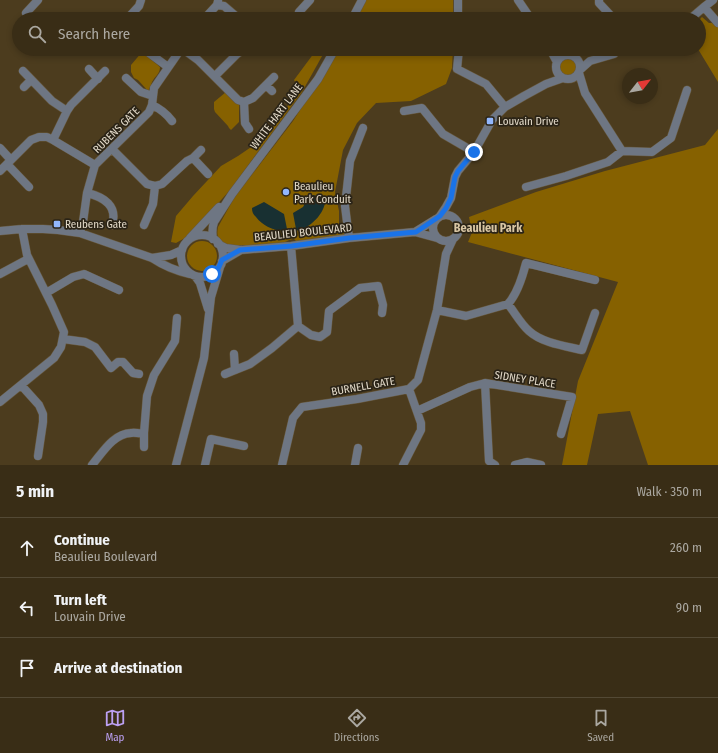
<!DOCTYPE html>
<html lang="en">
<head>
<meta charset="utf-8">
<style>
	:root { --surface:#392d16; --page:#443923; --text:#f1f3f6; --muted:#aba8a1; --line:#534935; --accent:#bca0f2 }
	body { margin:0; font-family:"Fira Sans Condensed",sans-serif; background:var(--page); color:var(--text) }
	.compass { position:absolute; left:622px; top:68px; width:36px; height:36px; border-radius:50%; background:var(--surface); box-shadow:0 2px 6px #0003; rotate:59deg }
	.stop { position:absolute; width:12px; height:12px; margin:-9px; border:3px solid #1a73e8; border-radius:50%; background:#fff }
	.stop.end { background:#1a73e8; border-color:#fff; box-shadow:0 1px 4px #0008 }
	.list { margin:0; padding:0; list-style:none }
	h2 { display:flex; justify-content:space-between; align-items:center; height:52px; margin:0; padding:0 16px; font-size:17px }
	h2 small { font-size:13px; font-weight:400; color:var(--muted) }
	.list li { display:grid; grid-template-columns:26px 1fr auto; gap:12px; align-items:center; box-sizing:border-box; height:60px; padding:0 16px; border-top:1px solid var(--line) }
	.list b { display:block; font-size:15px; white-space:nowrap }
	.list p { margin:0; font-size:13px; white-space:nowrap; color:var(--muted) }
	.list em { font-size:13px; font-style:normal; color:var(--muted) }
	.icon { flex:none; width:22px; height:22px; fill:none; stroke:currentColor; stroke-width:2; stroke-linecap:round; stroke-linejoin:round }
	.map { position:relative; flex:none; width:718px; height:465px; overflow:hidden }
	.search { position:absolute; background:var(--surface); box-shadow:0 2px 6px #0003; left:12px; right:12px; top:12px; height:44px; display:flex; align-items:center; gap:10px; box-sizing:border-box; padding:0 14px; border-radius:22px; color:var(--muted); font-size:15px }
	.sheet { height:232px; background:var(--surface) }
	nav { display:flex; justify-content:space-around; align-items:center; box-sizing:border-box; height:56px; border-top:1px solid var(--line); background:var(--surface); font-size:11px; color:var(--muted) }
	nav a { display:grid; justify-items:center; gap:2px }
	nav .on { color:var(--accent) }
	.map>svg:first-child { display:block }
	.green { fill:#866100 }
	.water { fill:#183032 }
	.lines { fill:none; stroke-linecap:round; stroke-linejoin:round }
	.minor-casing { stroke:#67583d; stroke-width:9 }
	.minor { stroke:#6e7683; stroke-width:8 }
	.route { stroke:#1a73e8; stroke-width:5 }
	.poi-dot { fill:#92b7fd; stroke:#2b2417; stroke-width:1.5 }
	.labels { text-anchor:middle; stroke-width:3.5; stroke-linejoin:round; paint-order:stroke }
	.street-label { font-size:11px; fill:#e3dac9; stroke:#2b2417 }
	.poi-label { font-size:11px; fill:#e3dac9; stroke:#2b2417; text-anchor:start }
	.neighbourhood-label { font-size:12px; font-weight:bold; fill:#d9c6a4; stroke:#2b2417 }
</style>
</head>
<body>
<div class="map">
<svg width="718" height="465" viewBox="0 0 718 465">
	<rect width="100%" height="100%" fill="#4c3c1e"/>
	<path class="green" d="M365,0h88v19h-98z
		M702,17l7,6h3l6,4v55l-20,-33h1v-29z
		M317,49h9l-24,43 -72,98 -32,36 -13,12 -9,5 -5,-1 5,-26 17,-20 28,-30 17,-10 25,-17 37,-49 -6,-10z
		M339,49h114l-1,19 -6,16 -35,17 -35,2 -19,20 -14,27 -8,42 4,19v16l6,2v7l-46,6 -3,-1 -2,-2c-5,0 -9,4 -15,5 -17,2 -35,1 -52,1 -9,-4 -11,-9 -9,-18l16,-29 59,-77z
		M142,52l18,15c0,7 -5,9 -8,15 -1,3 -2,6 -4,9l-10,-11 -4,-2 -3,-6v-7z
		M559 67a9 9 0 1 1 18 0a9 9 0 1 1-18 0Z
		M226,92l13,11v19l-8,8 -2,-2 -1,-2 -13,-14 -1,-3v-7z
		M718,129v336h-70l-18,-54 -32,3 -11,51h-25l16,-84 40,-99 -150,-40 5,-12 -2,-3 -2,-10 67,-25 69,-21 100,-26z
		M187 256a15 15 0 1 1 30 0a15 15 0 1 1-30 0Z"/>
	<path class="water" d="M313,195l12,3c2,14 -15,30 -27,33l-2,-2 -3,-16 10,-6 6,-11z
		M264,202l20,12 3,15 -3,2c-12,-1 -21,-5 -28,-14 -3,-3 -4,-5 -4,-9z"/>
	<g class="lines">
		<g class="minor-casing">
			<path id="minor" d="M458,0v19
				M518,0l13,19
				M599,0v3l15,16
				M217,5l7,1 14,12 4,1
				M704,7l14,16
				M299,12l11,-12
				M26,13l12,-13
				M100,19l2,-1 9,-1 2,2
				M127,19l12,-13 2,-6
				M204,19l13,-14 1,-4
				M352,19l10,-19
				M690,19l14,-12 9,-7
				M145,49l4,4 19,14
				M183,49l15,11 40,40 6,2 9,-4 21,-21
				M459,49l-2,20 29,15 19,23
				M467,49l30,2
				M550,49l7,13
				M556 67a12 12 0 1 1 24 0a12 12 0 1 1-24 0Z
				M89,69l9,10
				M581,69l9,-8 24,-7 5,-5
				M23,71l29,30 15,10
				M579,73l6,20 37,58
				M215,76l22,-22 7,-5
				M126,78l15,14 12,4
				M266,85l6,6
				M24,87l7,-7
				M244,102l1,21 4,6
				M152,105c9,4 14,8 20,16
				M404,111l18,-3 21,26 31,18
				M0,148l11,12
				M112,149l35,35 8,2 7,-2 25,-23 6,-3 8,-8
				M193,158l15,16
				M7,164l22,23
				M95,165l-42,-25 14,-29 4,-6 34,-34
				M0,171l31,-31 8,-3h8l6,3
				M526,187l40,-11 42,-14 14,-11 30,1 19,-14 16,-48
				M87,193c17,4 31,13 25,32
				M433 228a13 13 0 1 1 26 0a13 13 0 1 1-26 0Z
				M440,216l6,-9 5,-9 4,-21 3,-6 16,-19 18,-32 13,-13 19,-11 22,-12 17,-6
				M144,225l9,-21 2,-18
				M0,231l22,-2h21l15,1 22,3 72,25c12,8 24,13 38,16
				M415,232l21,-13
				M80,233l3,-11 4,-29 8,-28 54,-53 3,-7 2,-17 27,-39
				M181 256a21 21 0 1 1 42 0a21 21 0 1 1-42 0Z
				M190,238l29,-31
				M349,238l-4,-32 5,-45 13,-33
				M213,239c-1,-6 -1,-11 1,-17l18,-28 86,-115 17,-30
				M218,244l8,4 15,2 50,-4 58,-8 66,-6 22,6
				M291,246l7,80 13,9 9,2 7,-5 2,-21 31,-23 18,-2 5,19 -1,8
				M152,258l19,-3 11,-5
				M222,261l19,-11
				M0,274l28,-15
				M195,276l5,7 8,26
				M46,293l27,-16 11,-3 35,16
				M508,304c9,-10 15,-29 18,-41l69,17
				M437,310l29,6 42,-12c7,9 13,20 21,27 13,12 36,15 53,19l13,-37
				M63,339l22,3 10,5 16,21 7,-6h5l10,11 6,1
				M234,354l1,16
				M225,374l25,-10 22,-16 26,-22
				M485,383l4,78 6,4
				M21,385l18,20 4,9v8l-5,34
				M0,402l54,-44 7,-11 3,-15 -12,-27 -25,-50 -5,-26
				M417,411l53,-24 15,-4 87,14 -11,37
				M144,433v14
				M92,465c11,-13 21,-31 39,-32 4,-1 8,1 13,0l3,-37 7,-21 21,-34 2,-23
				M176,465l28,-107 7,-61 9,-30
				M205,465l6,-26 33,7
				M282,465l11,-47 9,-11 55,-8 52,-10 9,-9 19,-70 9,-56 7,-15
				M355,465l3,-17
				M403,465l18,-35v-7l-12,-34
				M515,465l12,-3 14,3"/>
		</g>
		<use href="#minor" class="minor"/>
	</g>
	<g class="lines">
		<path class="route" d="M212,274l6,-5 4,-9 18,-10 52,-4 57,-8 67,-6 24,-16 6,-8 5,-10 4,-21 3,-6 16,-19"/>
	</g>
	<g class="poi-dot">
		<rect x="486" y="117" width="8" height="8" rx="2"/>
		<circle cx="286" cy="192" r="4"/>
		<rect x="53" y="220" width="8" height="8" rx="2"/>
	</g>
	<g class="labels">
		<g class="street-label">
			<text transform="translate(276 116) rotate(-53)" y="4">WHITE HART LANE</text>
			<text transform="translate(116 130) rotate(-45)" y="4">RUBENS GATE</text>
			<text transform="translate(303 232) rotate(-6)" y="4">BEAULIEU BOULEVARD</text>
			<text transform="translate(525 379) rotate(9)" y="4">SIDNEY PLACE</text>
			<text transform="translate(363 386) rotate(-10)" y="4">BURNELL GATE</text>
		</g>
		<g class="poi-label">
			<text x="498" y="125">Louvain Drive</text>
			<text x="294" y="190">Beaulieu<tspan x="294" dy="13">Park Conduit</tspan></text>
			<text x="65" y="228">Reubens Gate</text>
		</g>
		<g class="neighbourhood-label">
			<text x="488" y="232">Beaulieu Park</text>
		</g>
	</g>
</svg>
<svg class="compass" viewBox="-18 -18 36 36"><path d="M0-13l5 13h-10z" fill="#e53935"/><path d="M0 13l5-13h-10z" fill="#aba8a1"/></svg>
<div class="stop" style="left:212px;top:274px"></div>
<div class="stop end" style="left:474px;top:152px"></div>
<div class="search"><svg class="icon" aria-label="search" viewBox="0 0 24 24"><circle cx="10" cy="10" r="6"/><path d="M15 15l6 6"/></svg>Search here</div>
</div>
<section class="sheet">
<h2>5 min<small>Walk · 350 m</small></h2>
<ul class="list">
<li><svg class="icon" aria-label="ahead" viewBox="0 0 24 24"><path d="M12 20V5M6 11l6-6 6 6"/></svg><div><b>Continue</b><p>Beaulieu Boulevard</p></div><em>260 m</em></li>
<li><svg class="icon" aria-label="left" viewBox="0 0 24 24"><path d="M17 20v-9H6M10 6l-5 5 5 5"/></svg><div><b>Turn left</b><p>Louvain Drive</p></div><em>90 m</em></li>
<li><svg class="icon" aria-label="arrive" viewBox="0 0 24 24"><path d="M6 21V4h12l-3 4 3 4H6"/></svg><div><b>Arrive at destination</b></div></li>
</ul>
</section>
<nav>
<a class="on"><svg class="icon" aria-label="map" viewBox="0 0 24 24"><path d="M3 6l6-2 6 2 6-2v14l-6 2-6-2-6 2zM9 4v14M15 6v14"/></svg>Map</a>
<a><svg class="icon" aria-label="directions" viewBox="0 0 24 24"><path d="M12 3l9 9-9 9-9-9zM9 14v-3h6M13 9l2 2-2 2"/></svg>Directions</a>
<a><svg class="icon" aria-label="saved" viewBox="0 0 24 24"><path d="M7 4h10v16l-5-4-5 4z"/></svg>Saved</a>
</nav>
</body>
</html>
